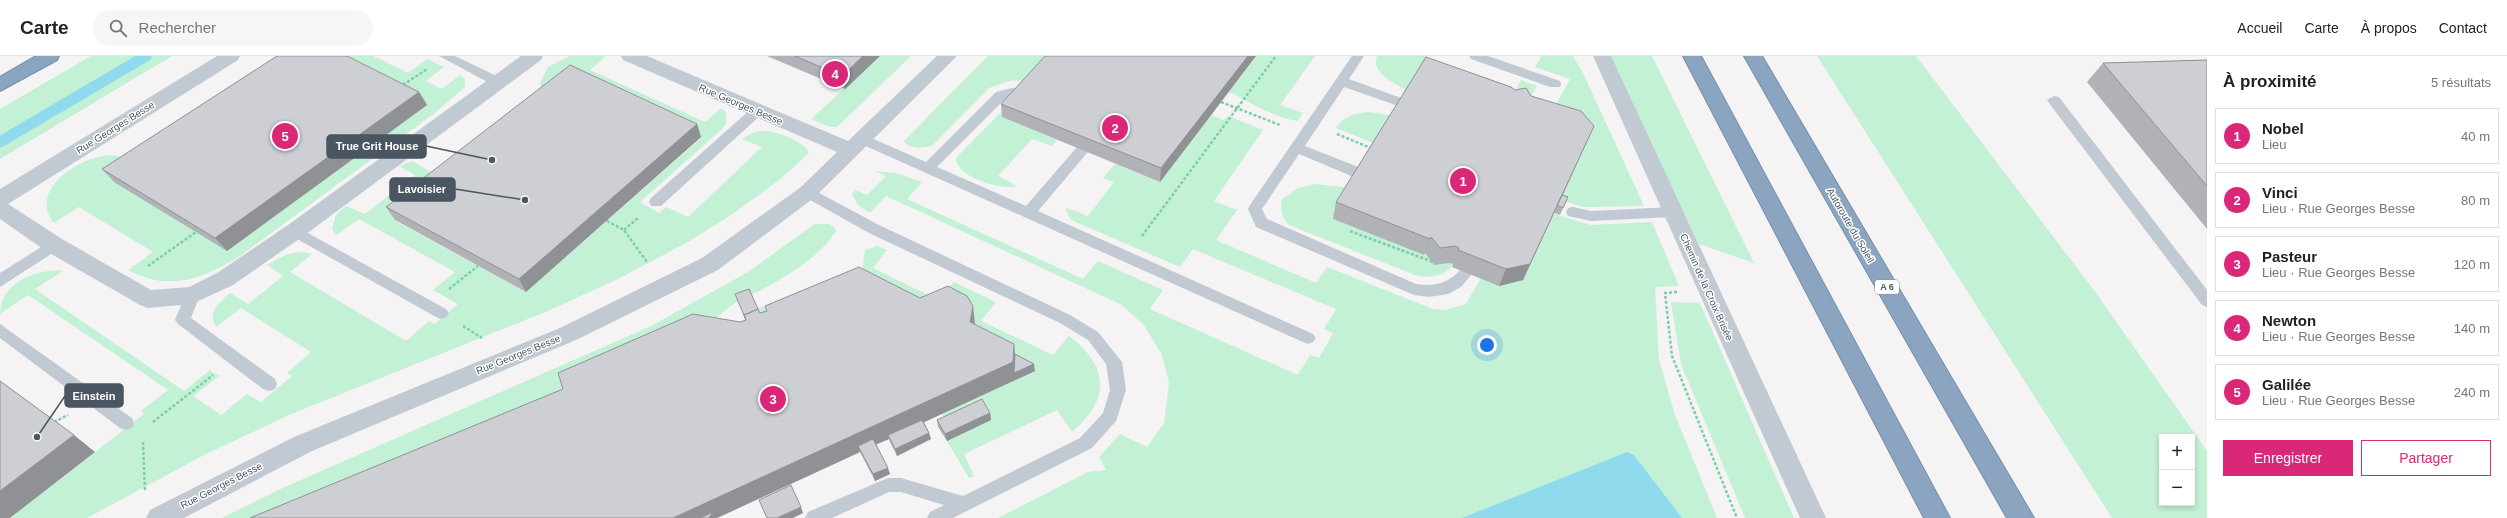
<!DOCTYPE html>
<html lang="fr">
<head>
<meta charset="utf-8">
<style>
	:root { --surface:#fff; --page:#f6f6f6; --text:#222; --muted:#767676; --line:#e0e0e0; --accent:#db2777 }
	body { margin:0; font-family:Helvetica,sans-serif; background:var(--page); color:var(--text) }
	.controls { position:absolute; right:12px; bottom:12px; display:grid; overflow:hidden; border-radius:0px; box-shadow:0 2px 6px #0003 }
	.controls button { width:36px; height:36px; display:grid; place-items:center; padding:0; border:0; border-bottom:1px solid var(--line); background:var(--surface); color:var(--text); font:20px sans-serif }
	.you { position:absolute; left:1487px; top:289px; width:14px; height:14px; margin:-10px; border:3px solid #fff; border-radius:50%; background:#1a73e8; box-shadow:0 0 0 6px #1a73e833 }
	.badge { display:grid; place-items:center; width:26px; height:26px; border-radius:50%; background:var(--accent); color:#fff; font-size:13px; font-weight:700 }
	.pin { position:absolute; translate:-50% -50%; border:2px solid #fff; box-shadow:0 1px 4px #0006 }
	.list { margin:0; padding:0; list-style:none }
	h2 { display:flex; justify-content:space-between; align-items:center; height:52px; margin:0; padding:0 16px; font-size:17px }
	h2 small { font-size:13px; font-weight:400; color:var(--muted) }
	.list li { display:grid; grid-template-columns:26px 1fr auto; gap:12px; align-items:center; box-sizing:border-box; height:56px; margin:0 8px 8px; padding:0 8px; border:1px solid var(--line); border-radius:0px }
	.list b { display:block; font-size:15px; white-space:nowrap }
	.list p { margin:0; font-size:13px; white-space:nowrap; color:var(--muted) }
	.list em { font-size:13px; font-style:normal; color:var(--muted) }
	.actions { display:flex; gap:8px; padding:12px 16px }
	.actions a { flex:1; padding:9px 0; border:1px solid var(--accent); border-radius:0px; text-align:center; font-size:14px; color:var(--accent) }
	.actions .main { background:var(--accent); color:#fff }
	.icon { flex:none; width:22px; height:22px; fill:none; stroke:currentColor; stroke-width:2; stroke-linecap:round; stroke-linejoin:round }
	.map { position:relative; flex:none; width:2207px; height:462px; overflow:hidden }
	header { display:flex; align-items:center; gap:24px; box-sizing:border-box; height:56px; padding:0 20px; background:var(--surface); border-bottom:1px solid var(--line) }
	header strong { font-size:19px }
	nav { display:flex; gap:22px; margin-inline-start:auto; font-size:14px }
	.search { width:280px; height:36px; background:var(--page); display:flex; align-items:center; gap:10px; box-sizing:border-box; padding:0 14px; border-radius:22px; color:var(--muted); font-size:15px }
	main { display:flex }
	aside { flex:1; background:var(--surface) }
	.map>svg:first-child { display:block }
	.green { fill:#c3f1d5; fill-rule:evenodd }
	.water { fill:#90daee }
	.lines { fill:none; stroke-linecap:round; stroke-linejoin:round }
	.stream { stroke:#90daee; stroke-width:11 }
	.highway-casing { stroke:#7690ad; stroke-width:2 }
	.path { stroke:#7ad0a6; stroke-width:2.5; stroke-dasharray:3 2; stroke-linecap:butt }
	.lane { fill:#c1cad2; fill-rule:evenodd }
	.street { fill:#c1cad2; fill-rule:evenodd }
	.highway { fill:#8ba5c1; fill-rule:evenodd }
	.wall { fill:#b0b2b7 }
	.shaded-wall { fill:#909195 }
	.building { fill:#cdcfd5; stroke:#909195 }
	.labels { text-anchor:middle; stroke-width:3; stroke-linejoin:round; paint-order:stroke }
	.shield { fill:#fff; stroke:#808990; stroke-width:1 }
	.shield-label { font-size:9px; font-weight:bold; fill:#4a5661 }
	.street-label { font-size:10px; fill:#4a5661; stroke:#fff }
	.leader { fill:none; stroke:#4a5661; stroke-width:1.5 }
	.callout-dot { fill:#4a5661; stroke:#fff; stroke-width:1.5 }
	.callout { fill:#4a5661; stroke:#4a5661; stroke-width:1.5 }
	.callout-label { font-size:11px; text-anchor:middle; font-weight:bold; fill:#fff }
</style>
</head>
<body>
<header>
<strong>Carte</strong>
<div class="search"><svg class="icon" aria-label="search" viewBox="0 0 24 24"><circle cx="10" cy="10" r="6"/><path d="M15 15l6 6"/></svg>Rechercher</div>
<nav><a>Accueil</a><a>Carte</a><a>À propos</a><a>Contact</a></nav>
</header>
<main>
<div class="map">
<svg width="2207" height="462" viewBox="0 0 2207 462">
	<rect width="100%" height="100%" fill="#f5f3f3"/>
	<path class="green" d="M91,0h81l-172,103v-50z
		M329,0h44l35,17 19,-14 17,8 -18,14 16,8 18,-14 5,4v8l-29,25 -196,144c-36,23 -72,36 -112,14l25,-18 -74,-45 -25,16c-25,-31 20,-63 50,-67 13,-2 26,4 38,8z
		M570,0h36l-16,14 115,52 16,-14 5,4v12l-4,5 -82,73 19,11 7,-6 22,10 74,-70 -20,-8c5,-3 11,-7 17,-8 12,-2 46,10 50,22l-30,27 -48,35 -43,27 -70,37 -68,31 -261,105 -85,40 -117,63h-77l134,-104 -3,-3 27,-21 -140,-95 -28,19c0,-31 37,-46 63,-43l-28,18 149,102 26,-21 9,6 -26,20 28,19 26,-21 14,8 31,-26 -5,-3 24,-21 -70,-44 -25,19c-9,-15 3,-24 14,-34l18,11 35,-28 -16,-11c14,-9 28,-16 45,-11l-22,18 116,69 23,-20 6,3 23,-20 -25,-14 22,-18 -96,-53 -23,16 -4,-6 4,-14 10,-9 19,8 50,-39 -16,-9 13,-5 34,20 -51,40 131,71 175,-154 -159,-49 -2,-6 8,-16z
		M880,0h31l-74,71h-7l-19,-8z
		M988,0h70l-30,24 -19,1 -20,7 -57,58 -15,2 -10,-3 -3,-4z
		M1257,0h58l-35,49 23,8 -6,8c-30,-6 -42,-17 -68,-29z
		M1377,0h51l-3,5 89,32 7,-13 16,6 -10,17 25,9 18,-33 -35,-12 7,-11h31l11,19 60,131 -60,1 -24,-7 26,-57 -175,-51c-12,-6 -41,-18 -34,-36z
		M1609,0h43l102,207 -55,-19z
		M1817,0h99l180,237 111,158v67h-95zM2162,381h30v66h-30z
		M1006,51l-4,10 55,23 -5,6 -20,-7 -34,37 19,10c-15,5 -62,-9 -61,-28z
		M1368,56l28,4 -18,29 -42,-17c9,-12 17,-14 32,-16z
		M1211,59l13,5 4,-4 35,14 -49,71 23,9 -21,30 100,43 11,-16 106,42 12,1 21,-6 15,-26 18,8 55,-72 37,11 61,-3 27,64 -24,1 4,73 16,55 42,103h-719l90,-46 18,-2 -7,-13 21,-23 27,13 17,-24 5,-40 -7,-28 -18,-30 -22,-20 -236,-109 -16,17 -12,-8 -6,-11 3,-4 12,5 19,-19 -12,-5 22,2 26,9 -15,17 176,80 15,-18 65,29 -13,19 148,66 12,-20 9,3 14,-25 -9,-4 12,-20 -143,-60 -13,18 -109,-47 -5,-9 1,-3 21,8 26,-34 -11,-4 12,-14 45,18z
		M1315,128l37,4 -19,31 91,36 1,-2 28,11c-7,13 -25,14 -38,11l-126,-50c-8,-8 -9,-14 -7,-26l16,-11z
		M815,168h14l6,4 1,3c-19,31 -66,55 -97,70 -14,7 -26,21 -38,31l-394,186h-85l63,-31 366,-161 97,-54z
		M877,190l10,4 -14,18 65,32 16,-18 42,20 -15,19 72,34 16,-19c40,30 42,63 3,96l-15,-22 -93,44 10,22 -5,2 -22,-37 44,-21 -44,3 -5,-9 92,-43 -267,-39 -10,-23 46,-19h13l46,-17 3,-23z
		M1671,246l29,1 94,215h-49l-64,-154z"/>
	<path class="water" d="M1627,396l7,3 48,63h-220z"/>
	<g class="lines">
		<path class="stream" d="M0,86l146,-86"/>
		<g class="highway-casing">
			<path id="highway" d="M36,0h23l-2,4 -57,31v-14z
				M1683,0h18l249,462h-26z
				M1744,0h18l272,462h-27z"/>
		</g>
		<path class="path" d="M403,29l24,-16
			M1221,46l59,23
			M1337,78l36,15
			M607,165l17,9 23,32
			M624,174l15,-13
			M1350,175l83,31
			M1142,180l134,-180
			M148,210l48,-34
			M449,233l29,-23
			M1677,236l-12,1 7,63 65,162
			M463,270l19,12
			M54,366l14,-7
			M153,366l60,-47
			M143,386l2,48"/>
		<path class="lane" d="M439,0h16l48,23 1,3 -1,3h-10z
			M1352,0h12l-15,23 60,22 2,3 -7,4 -60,-21 -39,59 61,24 2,4 -2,4h-10l-57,-24 -37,55 5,10 149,65c20,3 33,-1 46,-16h10l2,4 -13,15 -13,7 -19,3 -15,-2 -158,-68 -8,-18 2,-4z
			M1469,0h19l72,25 1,3 -1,3h-10l-79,-28z
			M1012,32l17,2 2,3 -7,4 -18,1 -69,69 89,39 51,-59h10l2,3 -2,3 -49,58 275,123 3,4 -3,4 -5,2 -5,-2 -444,-199 -2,-3 7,-5 5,2 57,25 70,-70z
			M2054,40l5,1 148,193v17l-5,-2 -153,-202 -2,-3z
			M757,50l5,2 2,3 -2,3 -101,92h-10l-2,-4 2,-4 101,-90z
			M808,131l71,38 191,90 28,17 24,30 4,28 -10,31 -24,27 -139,70h-26l3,-6 14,-7 -43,-13h-12l-57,26h-27l3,-6 80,-34h13l62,18 117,-58 23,-25 7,-23 -4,-26 -18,-24 -28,-17 -191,-90 -66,-37 -2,-4 2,-4z
			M1573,151l18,4 82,-4 7,5 -7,5 -82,4 -23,-5 -2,-4 2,-4z
			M295,170l151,83 3,4 -3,4 -5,2 -5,-2 -146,-82 -2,-4 2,-4z
			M54,183l5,2 2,4 -2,4 -59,38v-14z
			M192,233l5,2 3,4 -9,23 84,61 2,5 -2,5 -6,2 -6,-2 -85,-65 -3,-4 12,-29z
			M0,268l132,94 2,5 -2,5 -6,2 -6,-2 -120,-90z"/>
		<path class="street" d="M217,0h23l-2,4 -230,144 54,35 89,51 38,-3 28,-14 71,-48 233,-169h22l-2,4 -239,177 -69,48 -41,19 -44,4 -8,-3 -94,-54 -46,-32v-30z
			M621,0h26l201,85 89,-85h20l-142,141 -97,73 -142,70 -264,111 -128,67h-38l4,-8 144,-73 266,-109 142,-70 99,-71 36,-35 -214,-92z
			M1593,0h18l215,462h-26z"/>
		<use href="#highway" class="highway"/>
	</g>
	<path class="wall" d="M767,0h113l-35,33z
		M1256,0l-96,126 -158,-65 -1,-13z
		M2207,4v169l-120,-147 16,-19z
		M1515,34l16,6 55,47 -23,52 5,2 -8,18 -6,-2 -31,67 -24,6 -47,-19 1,-3 -4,-1 -15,2 -9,-12 -1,2 -91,-36 3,-17z
		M419,36l8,13 -200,146 -113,-69 -12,-13z
		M697,68l4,13 -175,155 -131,-72 -9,-13z
		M765,250l249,38 1,10 20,17 -111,51 5,11 2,6 -34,17 -7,-14 -1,-3 -13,5 14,30 -15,7 -15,-29 -143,66h-467l495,-198 13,-11 2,4 7,-2z
		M990,357l1,7 -44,21 -9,-14 -1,-7z"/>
	<path class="shaded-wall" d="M863,0h17l-35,33 -3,-13z
		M1248,0h8l-96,126 1,-14z
		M419,36l8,13 -200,146 -12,-13z
		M697,68l4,13 -175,155 -7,-13z
		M1594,70l-71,154 -24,6 7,-17z
		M1431,181l-6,16 -1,2 6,-16z
		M973,250l2,18 -5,-2z
		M1014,288l1,17 19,3 1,7 -145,67 -2,-3 1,4 -28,12 -3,-5 2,6 -143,66h-44z
		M990,357l1,7 -44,21 -2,-7z
		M929,377l2,6 -34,17 -2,-7z
		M74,379l21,17 -85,66h-10v-27z
		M888,412l2,6 -15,7 -2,-7z
		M801,451l2,6 -10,5h-16z"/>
	<path class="building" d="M277,0h70l72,36 -204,146 -113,-69z
		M795,0h68l-21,20z
		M1045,0h203l-87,112 -160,-64z
		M1426,1l85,30 4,3 11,-2 5,8 50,15 13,15 -64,138 -24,5 -48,-19 1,-2 -4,-2 -15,2 -9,-11 -1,2 -94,-37z
		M2207,4v126l-104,-123z
		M570,9l127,59 -178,155 -133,-72z
		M1562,139l6,2 -5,11 -6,-3z
		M859,211l61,31 28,-12 19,10 6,10 -3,16 44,22 -1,18 -340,156h-423l313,-129 -5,-16 135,-59 47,8 6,-2 -2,-5 14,-6 2,4 7,-2 -2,-5z
		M749,233l9,20 -14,6 2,5 -11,-26z
		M1015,298l19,10 -20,9z
		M0,325l74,54 -74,56z
		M982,343l8,14 -45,21 -8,-14z
		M922,364l7,13 -34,16 -7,-14z
		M873,383l15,29 -15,6 -15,-28z
		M791,429l10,22 -24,11h-10l-8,-18z
		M713,456l-4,6h-9z"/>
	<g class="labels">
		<rect class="shield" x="1875" y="224" width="24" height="14" rx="3"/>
		<g class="shield-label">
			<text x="1887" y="234">A 6</text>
		</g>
		<g class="street-label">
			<text transform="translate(741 48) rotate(23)" y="4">Rue Georges Besse</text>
			<text transform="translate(115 71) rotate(-32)" y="4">Rue Georges Besse</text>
			<text transform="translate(1851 169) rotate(60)" y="4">Autoroute du Soleil</text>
			<text transform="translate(1707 231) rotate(66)" y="4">Chemin de la Croix Brisée</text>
			<text transform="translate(518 298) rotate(-22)" y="4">Rue Georges Besse</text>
			<text transform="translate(221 429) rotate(-27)" y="4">Rue Georges Besse</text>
		</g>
	</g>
	<path class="leader" d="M492 104L426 90M525 144L455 133M37 381L65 340"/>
	<g class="callout-dot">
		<circle cx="492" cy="104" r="4"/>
		<circle cx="525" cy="144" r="4"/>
		<circle cx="37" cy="381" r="4"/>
	</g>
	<g class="callout">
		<rect x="327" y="79" width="99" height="23" rx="4"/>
		<rect x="390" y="122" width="65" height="23" rx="4"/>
		<rect x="65" y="328" width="58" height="23" rx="4"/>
	</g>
	<g class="callout-label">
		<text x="377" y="94">True Grit House</text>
		<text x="422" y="137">Lavoisier</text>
		<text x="94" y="344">Einstein</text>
	</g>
</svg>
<div class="controls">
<button>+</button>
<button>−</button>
</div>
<div class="you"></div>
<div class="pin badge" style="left:1463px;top:125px">1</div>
<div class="pin badge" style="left:1115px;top:72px">2</div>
<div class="pin badge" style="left:773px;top:343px">3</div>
<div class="pin badge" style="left:835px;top:18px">4</div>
<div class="pin badge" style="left:285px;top:80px">5</div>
</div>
<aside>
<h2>À proximité<small>5 résultats</small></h2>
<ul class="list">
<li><span class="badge">1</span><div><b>Nobel</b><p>Lieu</p></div><em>40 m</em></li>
<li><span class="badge">2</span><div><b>Vinci</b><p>Lieu · Rue Georges Besse</p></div><em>80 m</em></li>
<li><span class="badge">3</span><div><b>Pasteur</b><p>Lieu · Rue Georges Besse</p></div><em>120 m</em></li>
<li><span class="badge">4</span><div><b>Newton</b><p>Lieu · Rue Georges Besse</p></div><em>140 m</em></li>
<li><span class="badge">5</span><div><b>Galilée</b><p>Lieu · Rue Georges Besse</p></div><em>240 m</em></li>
</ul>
<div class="actions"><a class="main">Enregistrer</a><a>Partager</a></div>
</aside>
</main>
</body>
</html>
